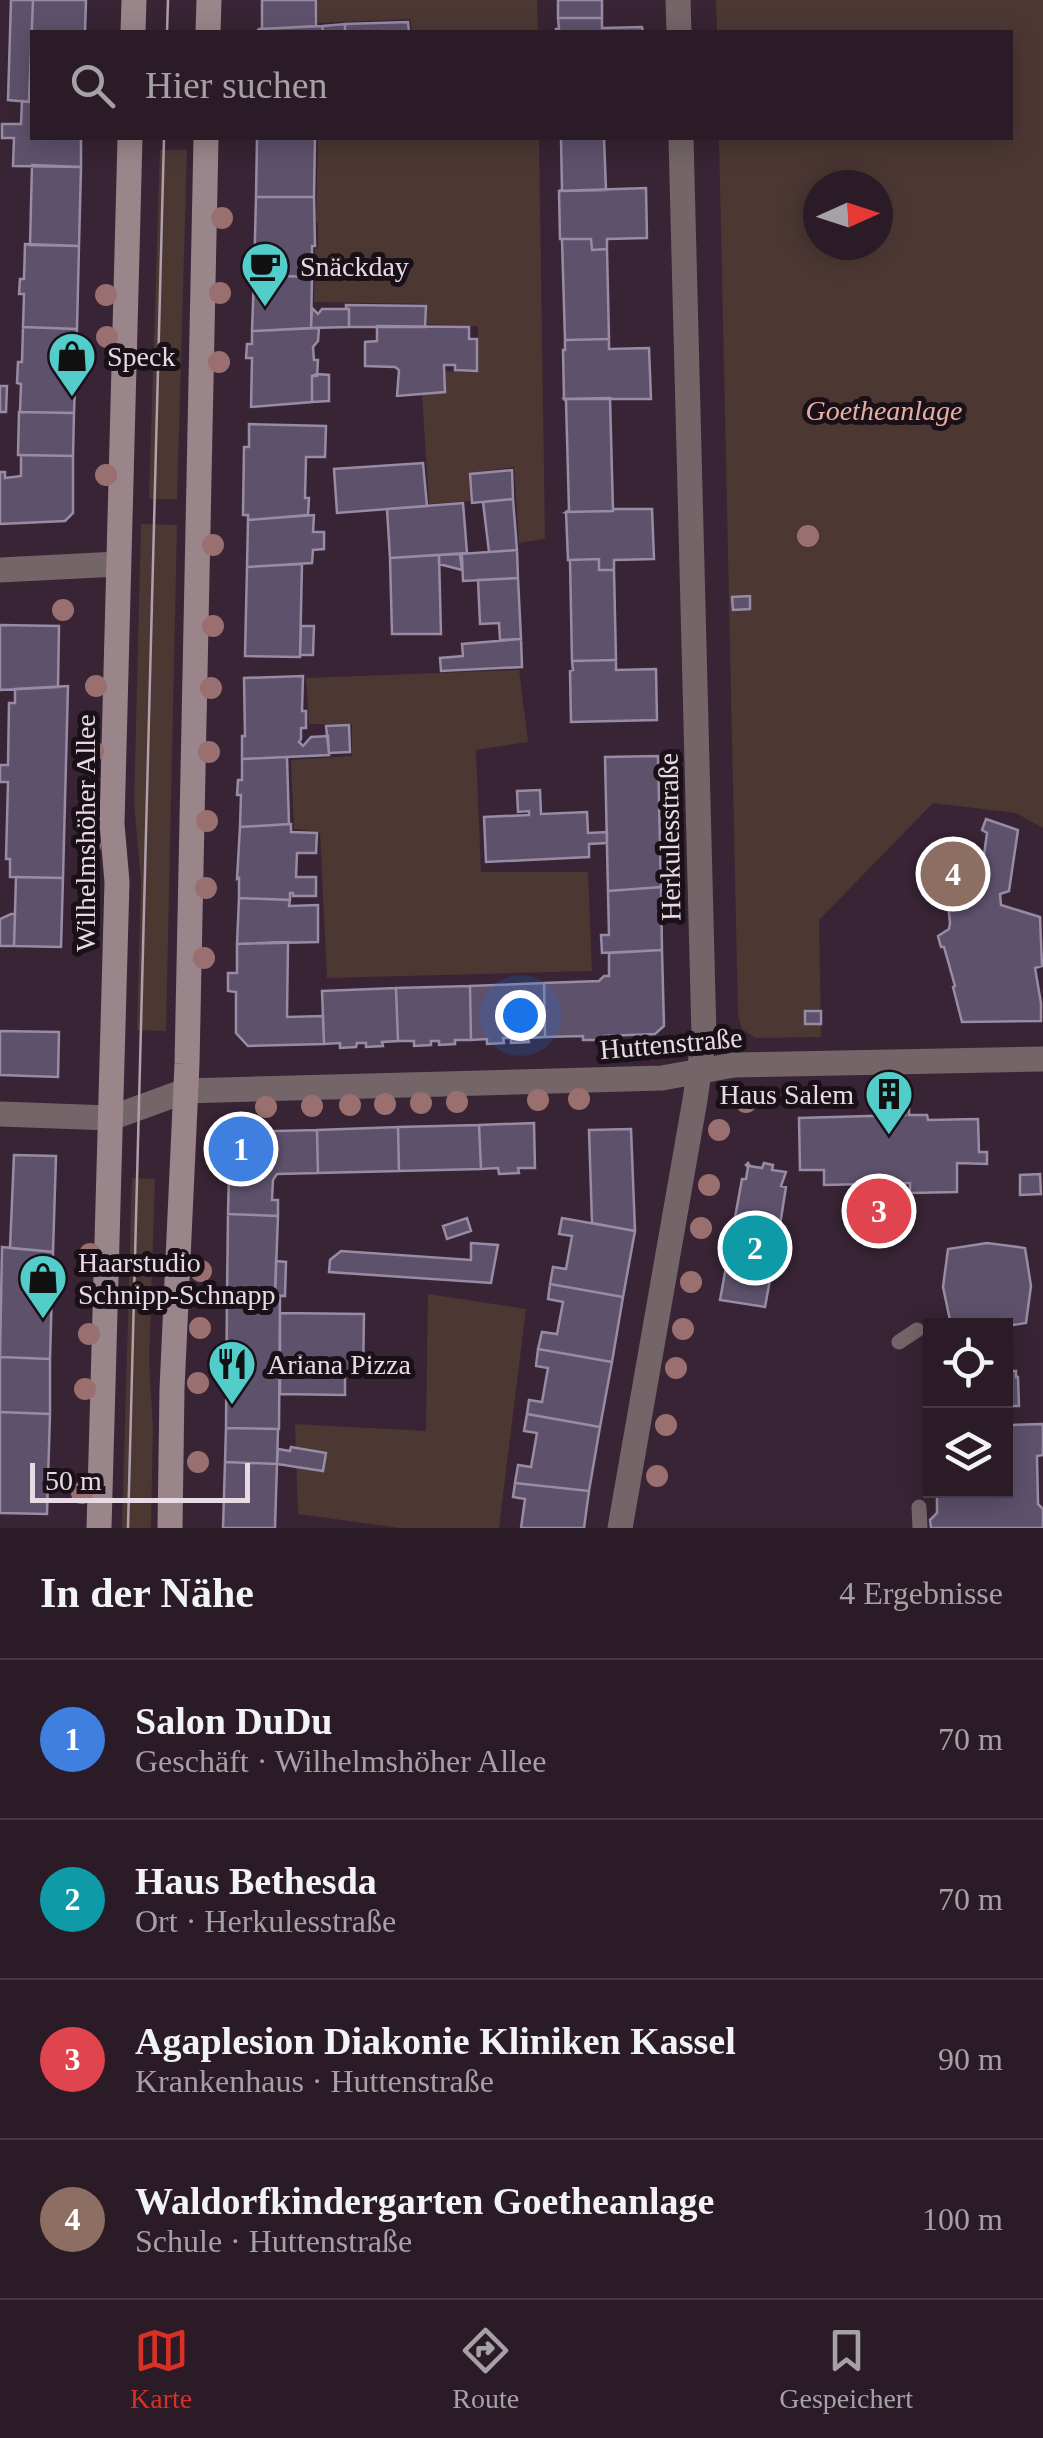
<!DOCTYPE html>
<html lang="de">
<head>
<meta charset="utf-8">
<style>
	:root { --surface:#2a1b27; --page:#362833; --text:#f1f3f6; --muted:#a5a1a7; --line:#463944; --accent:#d93025 }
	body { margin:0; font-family:Georgia,serif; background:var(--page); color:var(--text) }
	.controls { position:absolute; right:30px; bottom:30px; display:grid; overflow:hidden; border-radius:0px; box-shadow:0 5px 25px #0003 }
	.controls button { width:90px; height:90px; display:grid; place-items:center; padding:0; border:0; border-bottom:2px solid var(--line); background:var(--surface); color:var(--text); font:50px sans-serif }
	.compass { position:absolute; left:803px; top:170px; width:90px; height:90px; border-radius:50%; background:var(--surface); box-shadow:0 5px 25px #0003; rotate:87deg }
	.scale { position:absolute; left:30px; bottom:25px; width:220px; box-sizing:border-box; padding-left:10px; border:5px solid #e7dae4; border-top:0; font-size:28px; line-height:35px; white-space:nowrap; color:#e7dae4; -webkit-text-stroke:8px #1a1118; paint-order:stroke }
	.you { position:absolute; left:520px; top:1015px; width:35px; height:35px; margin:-25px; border:8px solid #fff; border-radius:50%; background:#1a73e8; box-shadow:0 0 0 15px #1a73e833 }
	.badge { display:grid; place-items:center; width:65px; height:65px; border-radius:50%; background:var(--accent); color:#fff; font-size:32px; font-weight:700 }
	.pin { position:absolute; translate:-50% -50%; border:5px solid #fff; box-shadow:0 2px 10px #0006 }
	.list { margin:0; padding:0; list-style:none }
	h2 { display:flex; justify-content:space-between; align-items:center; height:130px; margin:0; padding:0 40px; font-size:42px }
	h2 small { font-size:32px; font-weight:400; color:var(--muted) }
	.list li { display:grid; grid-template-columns:65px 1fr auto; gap:30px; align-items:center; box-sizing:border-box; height:160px; padding:0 40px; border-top:2px solid var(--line) }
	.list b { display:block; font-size:38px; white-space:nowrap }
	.list p { margin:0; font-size:32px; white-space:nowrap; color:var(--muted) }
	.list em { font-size:32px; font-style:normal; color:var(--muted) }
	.icon { flex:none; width:55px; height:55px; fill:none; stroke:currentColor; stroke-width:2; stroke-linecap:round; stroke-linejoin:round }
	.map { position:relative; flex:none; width:1043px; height:1528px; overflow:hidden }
	.search { position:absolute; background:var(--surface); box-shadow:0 5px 25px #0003; left:30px; right:30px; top:30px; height:110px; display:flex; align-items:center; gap:25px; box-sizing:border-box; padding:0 35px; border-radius:0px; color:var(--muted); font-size:38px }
	.sheet { height:770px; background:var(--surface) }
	nav { display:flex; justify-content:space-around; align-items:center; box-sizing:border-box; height:140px; border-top:2px solid var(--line); background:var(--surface); font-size:28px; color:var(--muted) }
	nav a { display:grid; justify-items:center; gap:5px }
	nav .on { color:var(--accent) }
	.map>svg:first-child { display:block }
	.green { fill:#4c3733; fill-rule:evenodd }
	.building { fill:#5e516c; stroke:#978ba5; stroke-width:2.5 }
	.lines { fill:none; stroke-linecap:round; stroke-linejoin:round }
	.service { stroke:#736568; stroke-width:15 }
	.minor { stroke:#736568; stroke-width:25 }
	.secondary { stroke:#9a858a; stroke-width:25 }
	.tram { stroke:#afa0ac; stroke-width:2.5 }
	.tree { fill:#9a6f70 }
	.labels { text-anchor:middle; stroke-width:10; stroke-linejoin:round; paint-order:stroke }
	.poi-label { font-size:28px; fill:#e7dae4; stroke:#1a1118; text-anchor:start }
	.park-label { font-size:28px; font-style:italic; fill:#ebada2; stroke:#1a1118 }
	.street-label { font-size:28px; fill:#e7dae4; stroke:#1a1118 }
</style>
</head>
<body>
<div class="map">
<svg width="1043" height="1528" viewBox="0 0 1043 1528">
	<rect width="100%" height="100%" fill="#382434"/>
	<path class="green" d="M318,0h219l1,32h-126l-2,-13 -92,4z
		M716,0h327v828l-27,-15 -83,-10 -114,117 2,117 -66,1 -13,-9 -4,-13 -19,-878h291v-106h-293zM818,185h60v60h-60z
		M318,138h221l6,401 -26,4 -5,-76 -45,6 1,28 -41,3 -7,-109 24,-2v-22l32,1v-46l-51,-2v-20l-113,-2 1,-53 3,-1v-25l-2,-1z
		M160,150h27l-10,349h-28z
		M141,524l36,1 -11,506 -29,-1 4,-150 -7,-76z
		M519,670l9,72 -52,8 5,122h107l4,99 -265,7 -7,-146 -26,-3 -3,-69 61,-4v-32h-43l-3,-46z
		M132,1178l23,1 -6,182 4,67 -2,100h-29z
		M428,1294l98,15 -27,219h-100l-101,-14 -3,-90 131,7z"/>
	<path class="building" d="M11,0h22l-4,102 -21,-2z
		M33,0h53l-1,32h-53v70h-3z
		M262,0h54v26l-54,3z
		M558,0h44v18h-44z
		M558,18h44v10l40,-1 1,5h-87v-3h3z
		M408,22l1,10h-64v-8z
		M345,24v8h-23l1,-6z
		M323,26l-1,6h-66l3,-3z
		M22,101l10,1v36h49v29l-68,-1 1,-28h-12v-14h19z
		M257,138h58l-1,59h-58z
		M561,138h43l2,52 -47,1 3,-1z
		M32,165l49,2 -2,79 -49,-1z
		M646,188l1,50 -40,1v10l-15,1 -1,-11h-31l-1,-48z
		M256,197h58l1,49h-3v31l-58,-2z
		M560,239h31l1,11 15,-1 2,90 -44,1 -3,-100z
		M25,244l54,2 -2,83 -54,-2 1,-33h-5l1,-15h4z
		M254,275l58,2 -1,51 -59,3z
		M346,305l80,1 -1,21h-76v-18h-3z
		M312,308l6,6 4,-5h27v18l-38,1z
		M377,326l92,1v12h8v32l-22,-1v-5h-11l1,27 -48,4 2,-26 -4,-3 -30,-1v-24l12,-1z
		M23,327l54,2 -3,84 -54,-1 1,-28 -4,-1 1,-21h4z
		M319,328l-1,13 -5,6 1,13h4l-1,16h-5v26l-61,5 1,-49h-6l1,-14h5v-13z
		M609,339v10l40,-1 2,51h-87l-1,-49h2v-10z
		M317,374l12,1v26l-17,1v-26z
		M0,386h7l-1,26h-6z
		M610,398l3,113 -47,1 3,-2 -3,-109 -2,-2z
		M19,412l55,1 -1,43 -55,-1z
		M249,424l77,2 -1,31h-19l-1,41h4l-1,17 -60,5v-5h-5l1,-68h5z
		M21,455l52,1v57l-8,8 -65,3v-52h5v6l16,-2z
		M423,463l4,43 -90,7 -3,-44z
		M512,470l1,29 -41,4 -2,-29z
		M513,499l4,51 -28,2 -6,-50z
		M463,503l4,50 -77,5 -3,-49z
		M613,509h39l2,50 -40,1v10h-15v-11l-31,1 -2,-48 47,-1z
		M314,515l-1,17h11v17l-11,1 -1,13 -65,4 1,-47z
		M517,550l1,28 -55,3 -1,-25 -2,-2z
		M460,554l2,16 -23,-6v-9z
		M439,555l2,79h-49l-2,-76z
		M599,559v11h15l2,90 -44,1 -2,-100 -2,-1z
		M302,564l-2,93 -55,-1 2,-89z
		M518,578l3,61 -21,1 -1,-17 -19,1 -2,-44z
		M750,596v13l-17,1 -1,-13z
		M0,625l59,1 -1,61 -58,3z
		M301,626h13l-1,29h-13z
		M521,639l1,28 -81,4 -1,-13 23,-2 -1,-12z
		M616,660v10l40,-1 1,51 -86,2 -1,-51 3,-1 -1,-9z
		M303,676l-1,35h4v17h-5v11l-2,3 4,4 8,-9 17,-1 1,19 -87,4v-23h3l-1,-58z
		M68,686l-5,192 -53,-1v-18h-4l2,-77h-8v-17h8l1,-62h6v-14z
		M349,725l1,27 -21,1 -3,-27z
		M658,756l3,131 -53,4 -3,-134z
		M287,757l2,67 -49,3 1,-32h-4l1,-15h4v-21z
		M540,790l1,24 46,-2 1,21 19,-1v11l-18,1v13l-103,5 -2,-45 45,-2v-4l-11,1 -1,-21z
		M986,819l32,11 -9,61 -9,3 1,11 39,12 2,49 -7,2 6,35v18l-79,1 -9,-35 2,-1 -11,-39h-3l-3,-11 11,-7 1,-6 -5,-49 39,-19 3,-22 -5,-3z
		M291,824v8l26,1 -1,20h-19l-1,24h20v19h-23v-3h-3v7l-51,-2v-20l-2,1 3,-52z
		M16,877l47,1 -2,69 -47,-1z
		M661,887l1,63 -60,3 -1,-18h8l-1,-44z
		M239,898l51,2 -1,6 29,-1v37l-81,2z
		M11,914h4l-1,32h-14v-27z
		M288,942l-1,75 36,-1 1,28 -76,2 -12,-13v-41l-8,-1v-18h9v-29z
		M662,950l2,76 -9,8 -51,2v4h-21v-4l-38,1 -1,-54 55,-2 5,-5h5v-23z
		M544,983l1,54 -17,1 1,4 -18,1v-5h-8l1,5 -17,1v-5l-16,1 -1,-54z
		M470,986l1,54h-16v4l-16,1v-4h-8v4l-17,1v-5h-16l-2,-53z
		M396,988l2,53 -16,1 1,4 -17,1v-4h-9l-1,4 -16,1v-5l-16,1 -2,-53z
		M805,1011h16v13h-16z
		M0,1031l59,1 -1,45 -58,-2z
		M905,1104h4v11h18l1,5 50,-1 1,33h8v12l-30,-1v29l-47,1v-10l-86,2v-15h-24l-1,-52 106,-3z
		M534,1123l1,45h-17l1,5 -20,1 -1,-6 -17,1 -2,-44z
		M479,1125l2,44 -82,2 -1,-44z
		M398,1127l1,44 -81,2 -1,-43z
		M631,1129l4,102 -43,-8 -3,-93z
		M317,1130l1,43 -41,1 -4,6 -1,20h6v16l-50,-2 2,-82z
		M14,1155l42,1 -3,96 -43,-4z
		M748,1163l2,3 12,2 2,-5 9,2 -1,5 14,2 -5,14 5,1 -6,38 4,1 -8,44 -4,-1 -7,38 -45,-7 22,-121h4l2,-12 -2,-2z
		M1040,1174l1,20 -21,1v-20z
		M228,1214l50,2 -3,79h-48z
		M467,1218l4,13 -24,8 -4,-13z
		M562,1218l73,13 -12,66 -73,-13 3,-17 13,2 6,-33 -13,-2z
		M471,1243l27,2 -7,38 -162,-11 1,-12 11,-9 130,9z
		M987,1243l38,5 6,38 -5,37 -20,3 -55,-1 -8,-38 5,-38z
		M2,1247l51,5 -3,107 -50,-2z
		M276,1261l10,1 -1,34 -10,-1z
		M550,1284l73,13 -11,65 -74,-13 4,-17 15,2 6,-32 -15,-3z
		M227,1295l53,1 -1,133 -53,-1z
		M280,1313l84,1 -1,62h-18v19l-65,-1z
		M1006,1326h3v45h7v6h2l1,29h-9l1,19 32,-1v31l-6,1 1,48 5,5v19h-112l-1,-8 7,-7v-23h69z
		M538,1349l74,13 -12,65 -73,-13 2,-14 13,2 6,-34 -12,-2z
		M0,1357l50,2v55l-50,-2z
		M0,1412l50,2 -3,100 -47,-1z
		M527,1414l73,13 -11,64 -74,-8 3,-18 13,2 6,-34 -13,-2z
		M226,1428l52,1 -1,35 -52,-2z
		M291,1447l35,6 -3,18 -46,-7 1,-15 12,2z
		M225,1462l52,2 -2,64h-52z
		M515,1483l74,8 -5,37h-63l4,-29 -12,-2z"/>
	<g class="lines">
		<path class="service" d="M899,1342l18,-12
			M919,1507l1,21"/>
		<path class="minor" d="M678,0l1,32
			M0,570l118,-6
			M0,1114l111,4 74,-27 477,-13 72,-13 309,-6
			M620,1528l75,-428 9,-64 -23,-898"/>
		<path class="secondary" d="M133,32l1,-32
			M208,32l1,-32
			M99,1528l18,-646 -5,-58 18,-686
			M170,1528l2,-139 15,-325 19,-926"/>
		<path class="tram" d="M167,32l1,-32
			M128,1528l36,-1390"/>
	</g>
	<g class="tree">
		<circle cx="222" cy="218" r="11"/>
		<circle cx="220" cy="293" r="11"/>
		<circle cx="106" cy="295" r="11"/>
		<circle cx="107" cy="337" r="11"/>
		<circle cx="219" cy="362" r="11"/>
		<circle cx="106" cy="475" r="11"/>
		<circle cx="808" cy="536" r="11"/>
		<circle cx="213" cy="545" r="11"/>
		<circle cx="63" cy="610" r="11"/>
		<circle cx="213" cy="626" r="11"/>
		<circle cx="96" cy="686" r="11"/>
		<circle cx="211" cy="688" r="11"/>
		<circle cx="93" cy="751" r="11"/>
		<circle cx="209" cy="752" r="11"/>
		<circle cx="207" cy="821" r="11"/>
		<circle cx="90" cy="846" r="11"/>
		<circle cx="206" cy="888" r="11"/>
		<circle cx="204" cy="958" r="11"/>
		<circle cx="579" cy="1099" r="11"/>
		<circle cx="538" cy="1100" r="11"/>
		<circle cx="457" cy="1102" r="11"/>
		<circle cx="746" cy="1102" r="11"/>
		<circle cx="421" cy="1103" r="11"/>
		<circle cx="385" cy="1104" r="11"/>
		<circle cx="350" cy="1105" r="11"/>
		<circle cx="312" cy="1106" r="11"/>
		<circle cx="266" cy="1107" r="11"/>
		<circle cx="719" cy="1130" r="11"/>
		<circle cx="709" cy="1185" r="11"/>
		<circle cx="701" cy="1228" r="11"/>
		<circle cx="90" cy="1254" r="11"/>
		<circle cx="201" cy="1271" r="11"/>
		<circle cx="691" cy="1282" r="11"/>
		<circle cx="200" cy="1328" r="11"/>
		<circle cx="683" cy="1329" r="11"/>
		<circle cx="89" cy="1334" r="11"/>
		<circle cx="676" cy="1368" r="11"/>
		<circle cx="198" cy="1383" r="11"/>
		<circle cx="85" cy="1389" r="11"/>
		<circle cx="666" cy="1425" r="11"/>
		<circle cx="198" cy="1462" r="11"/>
		<circle cx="657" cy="1476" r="11"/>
		<circle cx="82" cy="1493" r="11"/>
	</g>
	<defs>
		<g id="cafe-pin" transform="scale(2.5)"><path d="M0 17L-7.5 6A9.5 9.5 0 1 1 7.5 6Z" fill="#53cdca" stroke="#1a1118"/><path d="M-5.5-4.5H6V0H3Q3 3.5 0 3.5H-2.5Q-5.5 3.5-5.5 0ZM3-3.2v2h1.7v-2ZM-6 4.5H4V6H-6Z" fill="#111"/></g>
		<g id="shop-pin" transform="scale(2.5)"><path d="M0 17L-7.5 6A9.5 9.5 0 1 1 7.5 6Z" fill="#53cdca" stroke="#1a1118"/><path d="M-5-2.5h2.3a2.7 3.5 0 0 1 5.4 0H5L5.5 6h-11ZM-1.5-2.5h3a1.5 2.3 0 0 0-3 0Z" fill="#111"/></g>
		<g id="building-pin" transform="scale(2.5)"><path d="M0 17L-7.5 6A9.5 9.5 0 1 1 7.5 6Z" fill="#53cdca" stroke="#1a1118"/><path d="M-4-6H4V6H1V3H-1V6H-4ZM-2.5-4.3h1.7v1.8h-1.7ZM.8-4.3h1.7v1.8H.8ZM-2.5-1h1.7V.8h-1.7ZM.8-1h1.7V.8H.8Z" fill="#111"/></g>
		<g id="restaurant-pin" transform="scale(2.5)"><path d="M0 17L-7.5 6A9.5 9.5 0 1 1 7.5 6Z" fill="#53cdca" stroke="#1a1118"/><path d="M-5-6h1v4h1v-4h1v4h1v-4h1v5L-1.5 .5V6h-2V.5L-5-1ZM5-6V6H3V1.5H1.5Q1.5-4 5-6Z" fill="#111"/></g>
	</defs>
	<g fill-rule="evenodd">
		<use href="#cafe-pin" x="265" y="266"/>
		<use href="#shop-pin" x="72" y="356"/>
		<use href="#building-pin" x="889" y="1094"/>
		<use href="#shop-pin" x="43" y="1278"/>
		<use href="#restaurant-pin" x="232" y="1364"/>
	</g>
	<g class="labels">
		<g class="poi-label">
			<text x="300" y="276">Snäckday</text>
			<text x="107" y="366">Speck</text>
			<text x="854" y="1104" text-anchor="end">Haus Salem</text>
			<text x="78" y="1272">Haarstudio<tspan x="78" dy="32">Schnipp-Schnapp</tspan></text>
			<text x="267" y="1374">Ariana Pizza</text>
		</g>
		<g class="park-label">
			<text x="884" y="420">Goetheanlage</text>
		</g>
		<g class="street-label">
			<text transform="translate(85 833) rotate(-90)" y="10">Wilhelmshöher Allee</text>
			<text transform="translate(669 837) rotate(-91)" y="10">Herkulesstraße</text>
			<text transform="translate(671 1043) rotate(-5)" y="10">Huttenstraße</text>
		</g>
	</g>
</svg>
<div class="controls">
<button><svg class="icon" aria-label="locate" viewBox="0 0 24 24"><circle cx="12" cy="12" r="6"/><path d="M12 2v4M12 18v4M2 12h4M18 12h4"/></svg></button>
<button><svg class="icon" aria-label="layers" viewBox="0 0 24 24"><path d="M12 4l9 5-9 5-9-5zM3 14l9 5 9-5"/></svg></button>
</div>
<svg class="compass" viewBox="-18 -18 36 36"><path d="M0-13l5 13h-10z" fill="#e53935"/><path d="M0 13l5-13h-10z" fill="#a5a1a7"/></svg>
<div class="scale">50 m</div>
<div class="you"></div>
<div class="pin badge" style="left:241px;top:1149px;background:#3f7fe0">1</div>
<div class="pin badge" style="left:755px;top:1248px;background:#0f9aa8">2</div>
<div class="pin badge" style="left:879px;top:1211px;background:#e0444e">3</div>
<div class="pin badge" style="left:953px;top:874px;background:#8d6e63">4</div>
<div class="search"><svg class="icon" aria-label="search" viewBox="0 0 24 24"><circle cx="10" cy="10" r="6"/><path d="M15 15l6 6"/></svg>Hier suchen</div>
</div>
<section class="sheet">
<h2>In der Nähe<small>4 Ergebnisse</small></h2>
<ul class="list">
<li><span class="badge" style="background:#3f7fe0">1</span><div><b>Salon DuDu</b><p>Geschäft · Wilhelmshöher Allee</p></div><em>70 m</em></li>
<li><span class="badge" style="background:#0f9aa8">2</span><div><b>Haus Bethesda</b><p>Ort · Herkulesstraße</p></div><em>70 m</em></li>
<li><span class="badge" style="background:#e0444e">3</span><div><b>Agaplesion Diakonie Kliniken Kassel</b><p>Krankenhaus · Huttenstraße</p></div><em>90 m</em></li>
<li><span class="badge" style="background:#8d6e63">4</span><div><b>Waldorfkindergarten Goetheanlage</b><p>Schule · Huttenstraße</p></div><em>100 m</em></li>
</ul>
</section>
<nav>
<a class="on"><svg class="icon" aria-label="map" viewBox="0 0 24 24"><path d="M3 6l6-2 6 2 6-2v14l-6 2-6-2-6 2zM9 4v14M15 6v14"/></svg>Karte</a>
<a><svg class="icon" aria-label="directions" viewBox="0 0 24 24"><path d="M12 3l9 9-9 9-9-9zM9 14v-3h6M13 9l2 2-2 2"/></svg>Route</a>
<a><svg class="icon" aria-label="saved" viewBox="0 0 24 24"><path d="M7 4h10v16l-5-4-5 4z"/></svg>Gespeichert</a>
</nav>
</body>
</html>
